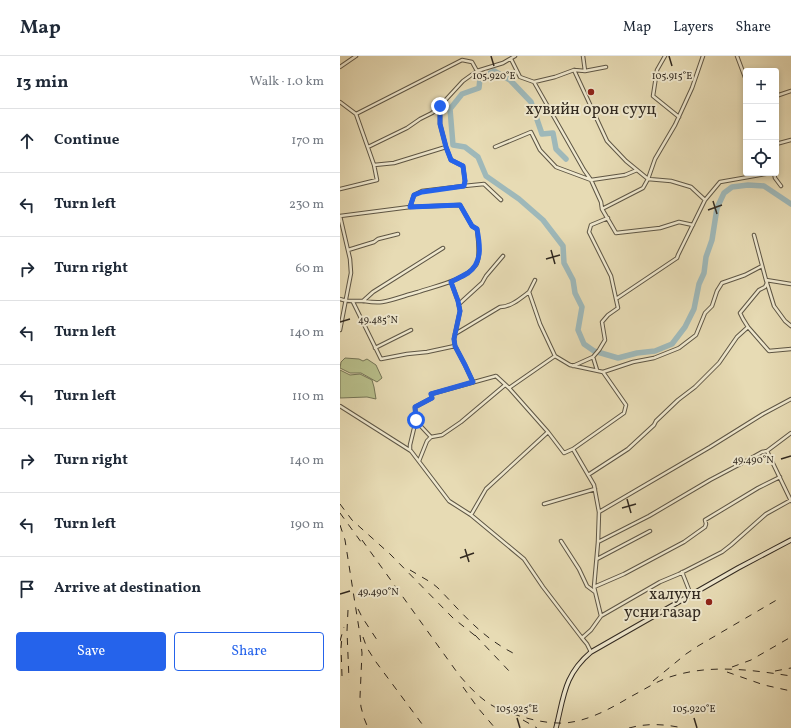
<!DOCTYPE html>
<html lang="en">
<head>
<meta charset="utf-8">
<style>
	:root { --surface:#fff; --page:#f2f2f3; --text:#1f2937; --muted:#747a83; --line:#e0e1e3; --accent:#2563eb }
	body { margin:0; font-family:Vollkorn,serif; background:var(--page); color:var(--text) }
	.controls { position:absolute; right:12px; top:12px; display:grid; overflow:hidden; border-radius:4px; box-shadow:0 2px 6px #0003 }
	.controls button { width:36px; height:36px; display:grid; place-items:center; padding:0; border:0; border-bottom:1px solid var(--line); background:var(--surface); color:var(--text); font:20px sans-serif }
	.stop { position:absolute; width:12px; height:12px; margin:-9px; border:3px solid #2563eb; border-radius:50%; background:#fff }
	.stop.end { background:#2563eb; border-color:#fff; box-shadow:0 1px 4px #0008 }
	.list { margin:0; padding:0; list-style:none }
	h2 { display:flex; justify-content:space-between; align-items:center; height:52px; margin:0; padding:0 16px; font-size:17px }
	h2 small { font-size:13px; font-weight:400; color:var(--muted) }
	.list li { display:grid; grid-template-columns:26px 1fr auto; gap:12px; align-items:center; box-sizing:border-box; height:64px; padding:0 16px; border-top:1px solid var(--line) }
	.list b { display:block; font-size:15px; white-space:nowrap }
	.list em { font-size:13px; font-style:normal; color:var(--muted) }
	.actions { display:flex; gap:8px; padding:12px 16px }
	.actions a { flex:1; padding:9px 0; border:1px solid var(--accent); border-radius:4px; text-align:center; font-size:14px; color:var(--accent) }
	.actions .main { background:var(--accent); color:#fff }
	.icon { flex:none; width:22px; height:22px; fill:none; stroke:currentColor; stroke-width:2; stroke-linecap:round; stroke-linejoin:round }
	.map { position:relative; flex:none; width:451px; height:672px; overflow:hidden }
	header { display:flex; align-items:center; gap:24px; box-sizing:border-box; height:56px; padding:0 20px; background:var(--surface); border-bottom:1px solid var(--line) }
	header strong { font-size:19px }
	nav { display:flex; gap:22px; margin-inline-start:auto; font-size:14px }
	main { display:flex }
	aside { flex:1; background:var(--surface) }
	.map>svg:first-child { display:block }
	.green { fill:#b8bf8b; stroke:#747456 }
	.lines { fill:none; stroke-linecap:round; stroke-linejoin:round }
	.river { stroke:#9eb8b9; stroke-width:5.5 }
	.street-casing { stroke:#5e5645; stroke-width:4.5 }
	.secondary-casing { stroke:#312920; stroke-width:5.5 }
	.street { stroke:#efe8ce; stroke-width:2.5 }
	.secondary { stroke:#efe8ce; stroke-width:3.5 }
	.rail { stroke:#312920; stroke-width:1; stroke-dasharray:7 7; stroke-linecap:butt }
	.route { stroke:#2563eb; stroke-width:5 }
	.ticks { fill:none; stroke:#312920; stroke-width:1.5 }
	.poi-dot { fill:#8f2418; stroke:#efe8ce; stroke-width:1.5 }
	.labels { text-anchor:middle; stroke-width:4; stroke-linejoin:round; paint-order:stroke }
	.poi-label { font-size:16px; fill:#312920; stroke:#efe8ce }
	.ticks-label { font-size:10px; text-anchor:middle; fill:#312920; stroke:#efe8ce; stroke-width:4; stroke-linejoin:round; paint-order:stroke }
</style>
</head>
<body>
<header>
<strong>Map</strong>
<nav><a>Map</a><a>Layers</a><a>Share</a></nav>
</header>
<main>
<aside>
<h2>13 min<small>Walk · 1.0 km</small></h2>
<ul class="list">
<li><svg class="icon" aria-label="ahead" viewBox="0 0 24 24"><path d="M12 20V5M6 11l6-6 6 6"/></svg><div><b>Continue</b></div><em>170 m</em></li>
<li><svg class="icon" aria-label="left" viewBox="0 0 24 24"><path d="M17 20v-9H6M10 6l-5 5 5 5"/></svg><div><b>Turn left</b></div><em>230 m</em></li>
<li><svg class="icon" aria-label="right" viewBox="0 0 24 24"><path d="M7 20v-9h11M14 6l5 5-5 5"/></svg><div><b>Turn right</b></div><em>60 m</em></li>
<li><svg class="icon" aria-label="left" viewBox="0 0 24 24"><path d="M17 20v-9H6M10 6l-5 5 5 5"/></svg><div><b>Turn left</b></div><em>140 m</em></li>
<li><svg class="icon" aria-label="left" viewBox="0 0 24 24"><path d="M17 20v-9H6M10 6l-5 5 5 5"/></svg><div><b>Turn left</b></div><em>110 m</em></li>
<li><svg class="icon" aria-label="right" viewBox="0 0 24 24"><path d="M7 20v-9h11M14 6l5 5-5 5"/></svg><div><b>Turn right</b></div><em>140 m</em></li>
<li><svg class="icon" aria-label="left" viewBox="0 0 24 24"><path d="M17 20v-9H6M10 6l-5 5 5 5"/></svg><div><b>Turn left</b></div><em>190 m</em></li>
<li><svg class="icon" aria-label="arrive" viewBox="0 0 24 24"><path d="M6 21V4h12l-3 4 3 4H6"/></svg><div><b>Arrive at destination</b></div></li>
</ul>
<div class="actions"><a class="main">Save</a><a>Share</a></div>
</aside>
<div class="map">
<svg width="451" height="672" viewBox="0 0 451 672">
	<rect width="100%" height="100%" fill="#e7dbb4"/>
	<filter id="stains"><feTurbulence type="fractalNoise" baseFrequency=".005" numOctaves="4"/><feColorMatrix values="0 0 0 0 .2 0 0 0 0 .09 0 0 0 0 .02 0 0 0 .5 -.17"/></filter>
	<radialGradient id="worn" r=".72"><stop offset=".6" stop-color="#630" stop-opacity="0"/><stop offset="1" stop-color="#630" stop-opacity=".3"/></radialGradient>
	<path class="green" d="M5,302l14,1 4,2 4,-2 9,6 6,13 -5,4 -16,-9h-11l-10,-5 1,-6z
		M0,314l10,5 10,-1 12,6 2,7 2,12 -9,-2 -27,1z"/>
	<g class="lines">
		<path class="river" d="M226,103l-10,-10 -3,-16 -11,1 -11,-32 -21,-22 -16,-9 -14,7 -1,10 -17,6 -12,15 3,36 12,2 13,10 8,19 33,23 24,21 20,26 1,17 9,17 2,13 7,14 -4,23 6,14 10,7 24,7 19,-5 18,-2 17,-7 13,-17 9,-18 5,-25 5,-11 2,-16 6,-17 5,-32 7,-15 8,-6 16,-2 16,1 27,18"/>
		<g class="street-casing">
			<path id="street" d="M243,0l2,15 -11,-1 33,71 19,20 22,18 -5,9 -41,21
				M325,0l-8,14 -4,26 26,21
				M363,0l-11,32 -17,37 -20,34 -7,20 23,2 20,6 14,13 15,-18 51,-9
				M397,0l9,24
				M171,3l9,18 14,5 21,-5 19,-7
				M0,11l16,-11
				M245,15l21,-4
				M194,26l50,88 7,10 34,-5 12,-5
				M436,40l15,-5
				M0,46l16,12 106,-54 10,2 5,9
				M436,88l15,-4
				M28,91l39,-19 13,-9 12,-6 8,-7
				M155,91l36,-15 9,18 16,17 35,13 10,22 1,7 14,24 44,-5 19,-6 14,3
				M34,109l20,-2 52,-16
				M434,117l1,5 6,8
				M124,130l20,-2 17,16
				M0,133l37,-9 -3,-15 -18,-51
				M70,151l4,-12 8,-4 42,-5 1,-5 -2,-15 -12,-6 -5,-13 -6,-23v-18l23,-25 14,-10 26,-8 12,-7
				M0,160l70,-9 50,-2 12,21 5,3c1,10 4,28 -1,36 -12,16 -41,21 -58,27 -12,3 -24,8 -36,10 -6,1 -12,0 -18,-1 -8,0 -16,1 -24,-2
				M0,160l10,43 1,14 -11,57
				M268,162l-17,7 -2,7 22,44 5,23
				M414,179l12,45 8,26 11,15 6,5
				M8,194l26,-8 4,-3 20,-5
				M426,224l25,4
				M111,226l7,19 2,10 -6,28 1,7 10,19 8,17
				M23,245l10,-9 70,-44
				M13,246l28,57 26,-5 20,-2 28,-6
				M119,248l23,-21 4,-7 17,-20
				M408,271l-5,-8 -3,-6 19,-23 6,-3 2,-4
				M115,278l45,-27c11,0 21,-9 29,-15
				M35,292l36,-18
				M215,300l15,9 33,7 23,33 -2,8 -51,36
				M253,301l4,13
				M233,310l20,-9 6,-7 6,-10 -3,-18 6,-7 10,-7 -2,-9 61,-41 1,-3 27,-55
				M263,316l30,-10 21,-4 25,-10 17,-13 9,-22 7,-7 5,-15 5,-8 23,-8 17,-9
				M169,332l39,44 16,21 9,-4 21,36 5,27 -1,30 -4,45 7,29 -10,14 -9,8
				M0,350l71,45 38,50 22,14 53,44 19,28 39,51 5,6 4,8
				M76,365l15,16 -4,4 -8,20
				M91,381l11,-2 19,-13 44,-37
				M70,394v-5l6,-25 -1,-13 17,-9 -1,-4 65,-18 13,12 46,-32 -15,-32 -11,-32 6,-12
				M427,395l24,50
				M248,419l40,-26 26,-24 2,-4 22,-21 17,-13 24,-24 18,-26 11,-10 21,24 22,-2
				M204,448l51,-15
				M259,456l111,-65 53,-33 28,-15
				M131,459l15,-26 62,-57
				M221,485l18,28 8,17 8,6
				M258,486l51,-26 61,-36 36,-19 16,-9 5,-1 24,-18
				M257,503l53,-28
				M342,516l9,23
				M254,531l30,-13 60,-32 21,-15 1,-3 -1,-4 53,-32 22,-11
				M261,560l59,-34 19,-8 43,-22 9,-7 35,-31 25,-14"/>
		</g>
		<g class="secondary-casing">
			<path id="secondary" d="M216,672c8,-32 8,-53 35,-76l147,-84 53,-28"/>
		</g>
		<use href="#street" class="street"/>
		<use href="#secondary" class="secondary"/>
		<path class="rail" d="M0,448l12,16 38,34 63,64 25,20
			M0,457l24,33
			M0,469l5,15 15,95 2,18 -2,44 1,10 3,11 4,10
			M22,484l97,135c14,16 25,28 44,36
			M70,514l22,13 6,5c27,28 45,51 81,68
			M18,553l4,8 17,26
			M8,554l-1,21 2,49
			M135,579l35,37
			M23,581l4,11 9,14 49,66
			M0,585l4,-14
			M392,611l19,-7 40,-23
			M435,615l16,-3
			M387,616l37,13 27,6
			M2,620l-1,-28 1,-12
			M313,625l33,-27 12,-8 82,-48
			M123,631l15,21 17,20
			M160,653c20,8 43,15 65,14 23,-2 45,-14 65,-26 14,-7 28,-17 43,-21 39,-12 79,-6 118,0
			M183,664l14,8
			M289,672c18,-5 35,-4 54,0"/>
	</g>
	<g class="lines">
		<path class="route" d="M76,364l-1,-13 17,-9 -1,-4 42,-12 -8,-17 -10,-19 -1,-7 6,-28 -2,-10 -7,-19c5,-3 12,-6 17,-9 15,-11 12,-28 9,-44l-5,-3 -12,-21 -50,2 4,-12 8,-3 42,-6 1,-5 -2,-15 -12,-6 -5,-13 -6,-23v-18"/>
	</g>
	<path class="ticks" d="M151,0l3,10M329,0l3,10M373,145l4,13M368,154l14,-5M211,194l4,14M206,203l14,-4M0,266l10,-3M441,403l10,-3M287,443l4,14M282,452l14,-4M125,493l4,13M120,502l14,-5M0,538l10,-3M177,662l3,10M354,662l3,10"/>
	<g class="poi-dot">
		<circle cx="251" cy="36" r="4"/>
		<circle cx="369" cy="546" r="4"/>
	</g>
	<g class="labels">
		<g class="poi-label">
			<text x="251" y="58">хувийн орон сууц</text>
			<text x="361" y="543" text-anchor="end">халуун<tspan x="361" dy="18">усни газар</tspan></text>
		</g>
	</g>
	<g class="ticks-label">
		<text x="154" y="23">105.920°E</text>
		<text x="332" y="23">105.915°E</text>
		<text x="38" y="267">49.485°N</text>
		<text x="413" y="407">49.490°N</text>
		<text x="38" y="539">49.490°N</text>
		<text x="177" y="656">105.925°E</text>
		<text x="354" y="656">105.920°E</text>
	</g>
	<rect width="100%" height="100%" filter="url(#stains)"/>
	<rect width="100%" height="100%" fill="url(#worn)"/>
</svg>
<div class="controls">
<button>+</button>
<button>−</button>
<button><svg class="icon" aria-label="locate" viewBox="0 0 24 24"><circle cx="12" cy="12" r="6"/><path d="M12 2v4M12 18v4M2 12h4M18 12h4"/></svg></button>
</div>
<div class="stop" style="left:76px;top:364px"></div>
<div class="stop end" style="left:100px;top:50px"></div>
</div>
</main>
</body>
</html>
